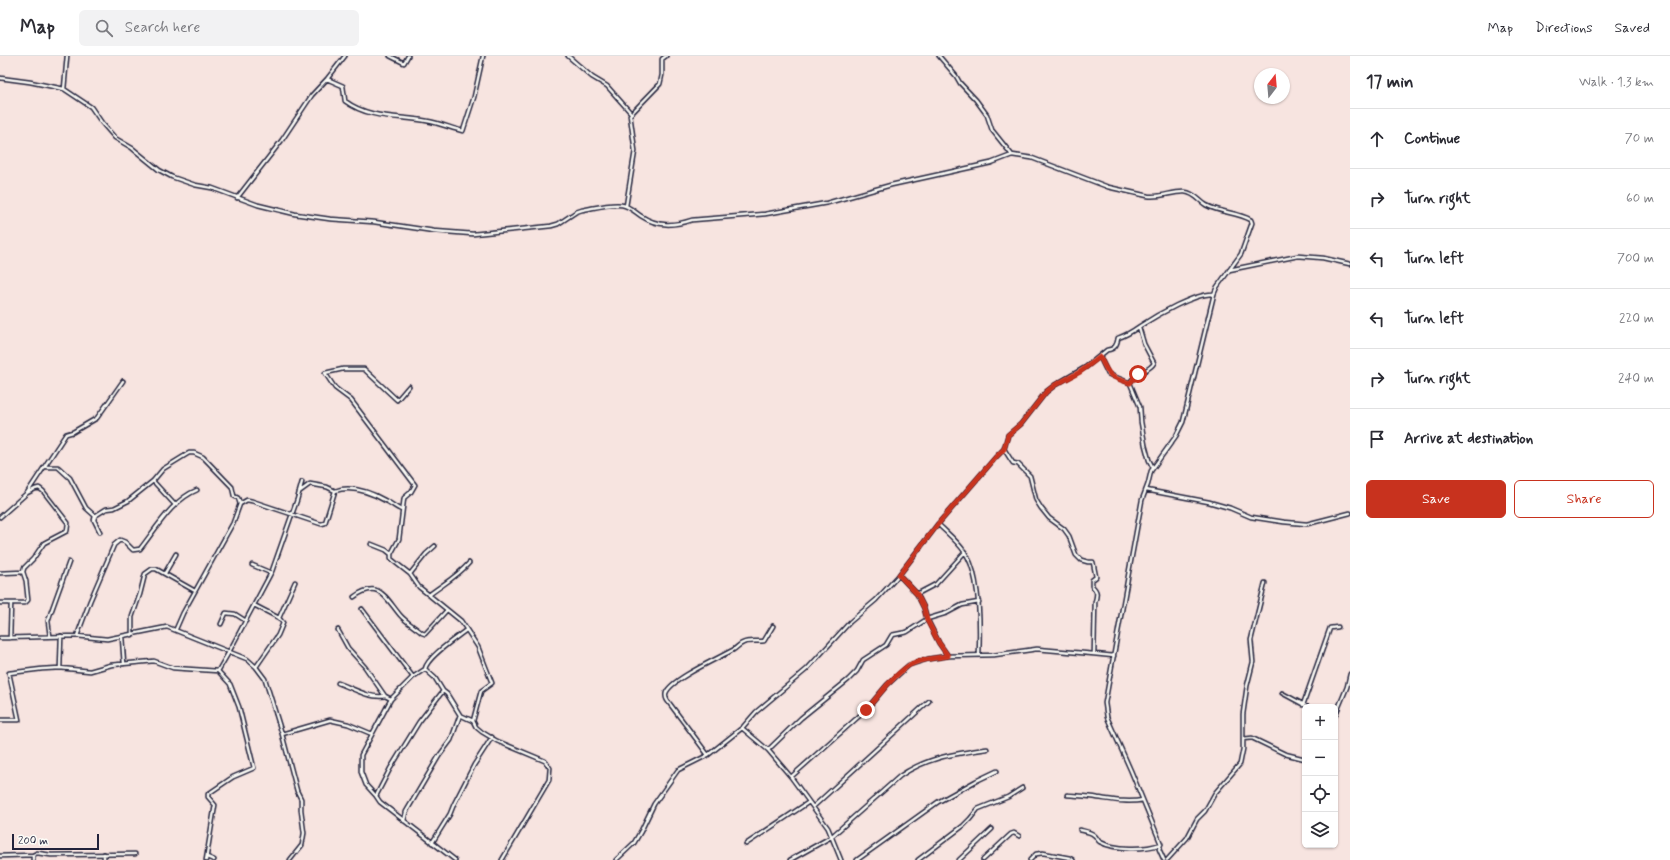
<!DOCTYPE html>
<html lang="en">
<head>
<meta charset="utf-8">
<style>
	:root { --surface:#fff; --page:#f2f2f3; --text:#2b2b33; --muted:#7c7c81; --line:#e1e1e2; --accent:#c8321e }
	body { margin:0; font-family:Mynerve,sans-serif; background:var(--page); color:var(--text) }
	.controls { position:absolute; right:12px; bottom:12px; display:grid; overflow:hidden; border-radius:6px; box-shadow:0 1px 3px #0004 }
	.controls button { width:36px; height:36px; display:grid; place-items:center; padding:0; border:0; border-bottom:1px solid var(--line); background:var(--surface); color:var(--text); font:20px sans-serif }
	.compass { position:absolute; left:1254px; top:12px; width:36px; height:36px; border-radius:50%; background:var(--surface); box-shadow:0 1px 3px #0004; rotate:16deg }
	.scale { position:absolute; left:12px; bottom:10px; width:87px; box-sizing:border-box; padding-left:4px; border:2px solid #22223b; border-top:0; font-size:11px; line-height:14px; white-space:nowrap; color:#22223b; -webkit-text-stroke:3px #fdfcf7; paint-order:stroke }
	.stop { position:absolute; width:12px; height:12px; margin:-9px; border:3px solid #c8321e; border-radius:50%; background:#fff }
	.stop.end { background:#c8321e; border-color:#fff; box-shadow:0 1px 4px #0008 }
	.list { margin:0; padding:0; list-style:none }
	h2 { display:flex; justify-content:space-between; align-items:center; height:52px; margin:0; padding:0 16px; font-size:17px }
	h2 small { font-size:13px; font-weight:400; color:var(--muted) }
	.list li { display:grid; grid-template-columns:26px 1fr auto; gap:12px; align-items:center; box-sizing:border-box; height:60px; padding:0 16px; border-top:1px solid var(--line) }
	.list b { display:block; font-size:15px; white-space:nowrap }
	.list em { font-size:13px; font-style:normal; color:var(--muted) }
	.actions { display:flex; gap:8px; padding:12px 16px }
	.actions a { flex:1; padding:9px 0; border:1px solid var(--accent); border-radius:6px; text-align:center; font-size:14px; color:var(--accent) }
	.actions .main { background:var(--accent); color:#fff }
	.icon { flex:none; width:22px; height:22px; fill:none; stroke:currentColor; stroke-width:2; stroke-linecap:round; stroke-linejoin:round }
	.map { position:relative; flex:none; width:1350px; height:804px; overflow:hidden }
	header { display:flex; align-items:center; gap:24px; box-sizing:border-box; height:56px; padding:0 20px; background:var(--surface); border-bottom:1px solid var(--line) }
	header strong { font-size:19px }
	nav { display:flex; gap:22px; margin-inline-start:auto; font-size:14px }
	.search { width:280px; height:36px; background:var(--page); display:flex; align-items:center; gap:10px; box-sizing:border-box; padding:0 14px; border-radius:6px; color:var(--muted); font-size:15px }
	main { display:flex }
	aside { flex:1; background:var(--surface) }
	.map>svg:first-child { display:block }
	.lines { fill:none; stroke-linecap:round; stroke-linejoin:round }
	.street-casing { stroke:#22223b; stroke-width:5.5 }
	.street { stroke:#fdfcf7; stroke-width:2.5 }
	.route { stroke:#c8321e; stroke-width:5 }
</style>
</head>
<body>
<header>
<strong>Map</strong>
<div class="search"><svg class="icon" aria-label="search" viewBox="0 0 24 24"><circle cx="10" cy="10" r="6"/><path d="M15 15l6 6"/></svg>Search here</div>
<nav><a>Map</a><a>Directions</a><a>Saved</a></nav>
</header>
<main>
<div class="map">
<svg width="1350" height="804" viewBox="0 0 1350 804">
	<rect width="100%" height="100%" fill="#f7e4e0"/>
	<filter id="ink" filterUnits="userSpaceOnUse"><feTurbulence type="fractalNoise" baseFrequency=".025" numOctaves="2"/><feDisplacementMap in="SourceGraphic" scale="8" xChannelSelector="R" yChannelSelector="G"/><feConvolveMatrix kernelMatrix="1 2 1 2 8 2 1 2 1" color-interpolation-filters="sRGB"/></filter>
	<g filter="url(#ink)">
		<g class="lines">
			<g class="street-casing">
				<path id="street" d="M390,0l14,7 4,-7
					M568,0l24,21 15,9 24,27
					M939,0l17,20 4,7 16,17 11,15 5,15 20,25
					M0,22l30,4 34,7 27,18 11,16 13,15 17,10 27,22 13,7 23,8 17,3 46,17 37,9 35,5 44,3 60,9 39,3 78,-8 7,-2 18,-12 6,-2c12,-2 28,-7 40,-5 7,1 13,7 19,11 17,11 33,10 51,4l73,-6 62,-11 64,-18 100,-22 21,-8 20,3 76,29 40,9c13,2 25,-5 37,-4 10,1 14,9 21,13 14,8 31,7 45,15l1,3 -11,31 -24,33 -3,7 -31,128 -7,14 -25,35 -3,13 -6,16 -37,203 2,14 24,54 30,73 -2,5 5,11
					M327,23l16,7 2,15c24,18 54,15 82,20 12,2 24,7 36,10l11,-34 9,-41
					M64,33l3,-33
					M237,142l45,-58 30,-45 15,-16 18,-23
					M626,150l9,-55 -5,-36 30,-31 2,-9v-16l4,-3
					M1229,214l69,-14 25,2 27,6
					M1139,271l5,17 10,19c-5,9 -19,9 -24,20l10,24 1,15 4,23 4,15 4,8
					M1100,301l8,17 22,9
					M1004,393l7,11 2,3 5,1 12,12 6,24 5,8 8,10 15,11 5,7 7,19 5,5 7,2h5l3,15 -4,3v6c6,5 5,9 3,16l-1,52 20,2
					M46,411h12l12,11 16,30 9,8
					M153,425l22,24
					M1146,434l63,12 21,6 21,9 33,5 23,2 43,-11
					M335,435c17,-6 35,1 51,10 5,2 10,7 16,9
					M0,461l27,-24 39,-59 7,-2 24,-14 26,-37
					M938,468c9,9 19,17 26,27 17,22 16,76 15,103
					M100,476l-6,-12 1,-4 11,-7 8,-1 14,-7 25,-20 10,-12 26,-16h5l9,4 29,30 2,9 4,2 2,6
					M371,488l15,6 5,4v5l19,15 9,13 10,8 32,26 17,26 14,36 -11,8 -8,30
					M391,498l8,-15 5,-41 7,-6 4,-7 -64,-85 -16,-12 -10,-15 18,-4h21l33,31 12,-14
					M252,509l19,8
					M0,517l23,-1
					M165,517l11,-19
					M410,518l16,-20 9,-8
					M899,519l18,19 7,14 3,11 12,24 9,13
					M917,538l19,-10 29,-32
					M429,539c13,-10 29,-19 40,-32
					M354,541c25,-18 31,0 46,18 6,7 15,12 22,18l3,1 22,-24
					M0,547h11
					M254,549l25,13 4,5 -5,12 -22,32
					M362,553l51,68
					M279,562l16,-36
					M221,568l5,-11 9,1 11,7
					M176,573l7,-16 50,-90 7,-19 7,-4 5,1 69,23 4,-1 10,-32 -8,-4 -17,-3 -11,8
					M338,574l10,18 17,19 20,29
					M132,579v-18l8,-23 5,-20 7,-5h4l39,22
					M50,580l-2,-15 3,-9 18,-50
					M77,580l13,-35 24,-56 6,-5 5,2 8,8 7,-1c16,-20 32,-49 57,-59
					M122,581l2,27
					M0,582l77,-2 30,3 60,-12 80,32 9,8 9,12 17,55 15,57 4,8v11l3,23 -2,12 -12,15
					M10,582l1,-35h14l3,-3 -2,-19 -3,-9 1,-4 9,-9 11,-16 23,-12 1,-8 -25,-32 -4,-3 -4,1 -8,4
					M60,612l1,-32
					M218,615l11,-19 43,-81 25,-71 5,-18
					M338,627c14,5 32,16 47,13l6,3
					M443,635l-8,-13 -10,-9c2,-12 31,-31 41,-39
					M1282,637l26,14
					M1303,649l27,-77 8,-1
					M1335,660l12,-29 3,-13
					M0,664h19l-10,-47 33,-4 18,-1 30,3 21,-6 43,-4 19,7 45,3 12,13 9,23 15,61 -21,9 -25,17v3l7,8 -9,55
					M742,672l26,22 23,27 37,51 13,32
					M282,678l48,-14 18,4 24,10
					M1243,683l9,-1 33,16 20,5
					M768,694l33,-32 47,-38 9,-9 6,-11 23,-15 6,-10 15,-3 20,-13 20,-6 15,-8 17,-3
					M708,699l-38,-51c-3,-3 -5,-7 -4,-11 5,-14 53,-35 67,-43 4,-2 6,-6 10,-7 5,-3 15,-1 21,-2l9,-15
					M791,721l75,-67 21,-25 22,-20 19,-6 20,-3 46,-1 43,-6 57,5
					M1067,739c10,1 21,1 31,3 15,2 30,5 45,2
					M376,740l-10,-11 -5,-13v-17l30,-56 22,-22 12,-8
					M813,751l116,-106
					M404,765l2,-9 33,-56 12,-16 9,-25
					M1080,774c4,1 11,2 14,5 3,2 3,5 6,7 15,8 45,8 61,2
					M432,787l18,-29 4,-10 20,-39 18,-28
					M746,788l63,-42
					M104,798v6
					M33,799v5
					M0,800l33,-1 4,-2 14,2 84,-1
					M207,801l7,3
					M455,804l-75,-58 -4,-6 14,-27 29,-47 24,-31 4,3 13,21 13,6 3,6 6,5 15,9 48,20 5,7 -1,12 -47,80
					M616,804l18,-17 7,-12 13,-27 24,-34 30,-15 34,-27 14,-16 51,-43 43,-47 26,-22 23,-25 39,-51 58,-67 8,-8 4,-14 13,-11 25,-32 9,-7 31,-18 21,-17c8,-1 10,-5 11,-12 9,-3 15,-7 22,-12 17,-11 55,-33 74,-32
					M790,804l41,-23 69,-61c28,-19 54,-22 87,-27
					M857,804l81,-58 38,-21 21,-10
					M918,804l45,-34 7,-7 8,-10 30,-12 14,-9
					M959,804l33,-31
					M983,804l28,-26 3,-1 5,3
					M1030,804l6,-6 7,-1 27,5 3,2
					M1167,804l20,-22 10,-19 8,-8 10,-18 25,-29 3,-15v-35l4,-28 6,-24 -2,-22 14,-57"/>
			</g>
			<use href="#street" class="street"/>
		</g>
	</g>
	<g class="lines" filter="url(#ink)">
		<path class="route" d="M866,654c13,-15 26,-33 42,-44 10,-7 28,-8 40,-10l-9,-13 -12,-23 -3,-12 -7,-14 -18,-19 39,-51 58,-67 8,-8 4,-14 13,-11 25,-32 9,-7 25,-13 20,-15c9,19 9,20 30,26l8,-9"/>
	</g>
</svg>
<div class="controls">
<button>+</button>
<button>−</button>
<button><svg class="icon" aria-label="locate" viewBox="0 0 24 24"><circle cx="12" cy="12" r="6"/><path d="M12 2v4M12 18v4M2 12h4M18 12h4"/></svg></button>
<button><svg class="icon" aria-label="layers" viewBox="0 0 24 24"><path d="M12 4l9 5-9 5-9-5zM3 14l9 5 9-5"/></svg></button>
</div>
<svg class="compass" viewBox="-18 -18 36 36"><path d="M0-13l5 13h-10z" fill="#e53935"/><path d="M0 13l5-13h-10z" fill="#7c7c81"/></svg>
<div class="scale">200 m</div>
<div class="stop" style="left:1138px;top:318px"></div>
<div class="stop end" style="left:866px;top:654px"></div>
</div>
<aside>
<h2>17 min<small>Walk · 1.3 km</small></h2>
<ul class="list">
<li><svg class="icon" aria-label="ahead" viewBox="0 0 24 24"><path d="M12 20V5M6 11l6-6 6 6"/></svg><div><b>Continue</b></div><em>70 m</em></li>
<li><svg class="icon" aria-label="right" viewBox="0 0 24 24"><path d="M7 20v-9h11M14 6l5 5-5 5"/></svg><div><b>Turn right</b></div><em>60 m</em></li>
<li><svg class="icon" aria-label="left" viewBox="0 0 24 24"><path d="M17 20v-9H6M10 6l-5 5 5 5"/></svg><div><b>Turn left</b></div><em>700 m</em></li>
<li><svg class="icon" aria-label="left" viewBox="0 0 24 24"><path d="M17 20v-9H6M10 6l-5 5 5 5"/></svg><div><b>Turn left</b></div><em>220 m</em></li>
<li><svg class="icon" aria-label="right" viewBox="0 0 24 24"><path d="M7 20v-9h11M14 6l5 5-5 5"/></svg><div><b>Turn right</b></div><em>240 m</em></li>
<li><svg class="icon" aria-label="arrive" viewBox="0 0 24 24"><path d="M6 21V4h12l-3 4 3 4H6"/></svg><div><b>Arrive at destination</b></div></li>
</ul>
<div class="actions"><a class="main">Save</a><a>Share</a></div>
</aside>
</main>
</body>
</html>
